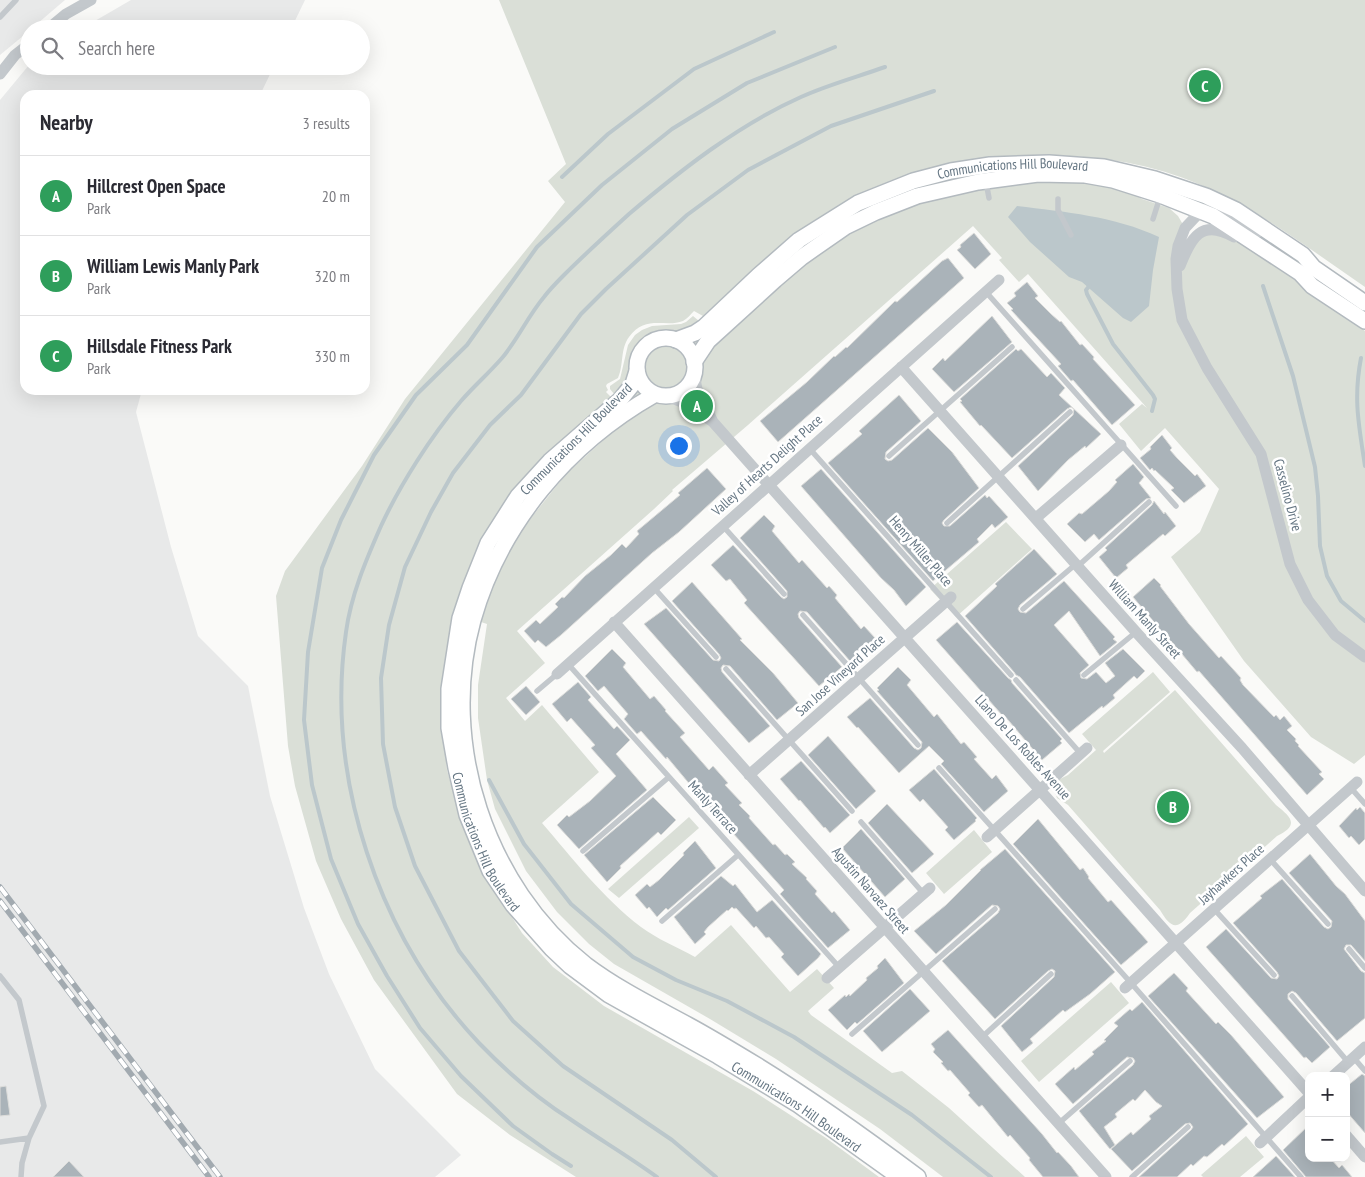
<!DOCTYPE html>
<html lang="en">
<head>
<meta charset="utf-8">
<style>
	:root { --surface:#fff; --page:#f2f2f3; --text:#2b2b33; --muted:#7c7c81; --line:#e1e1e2; --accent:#d93025 }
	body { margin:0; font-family:"PT Sans Narrow",sans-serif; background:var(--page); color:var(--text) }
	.controls { position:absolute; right:15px; bottom:15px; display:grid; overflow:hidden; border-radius:10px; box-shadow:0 5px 20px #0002 }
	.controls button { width:45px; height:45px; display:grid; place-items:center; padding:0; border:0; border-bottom:1px solid var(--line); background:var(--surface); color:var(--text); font:25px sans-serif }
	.you { position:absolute; left:678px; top:445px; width:18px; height:18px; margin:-12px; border:4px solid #fff; border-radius:50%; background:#1a73e8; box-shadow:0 0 0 8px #1a73e833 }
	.badge { display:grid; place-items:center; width:32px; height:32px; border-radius:50%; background:var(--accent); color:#fff; font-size:16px; font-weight:700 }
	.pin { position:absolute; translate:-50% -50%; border:2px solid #fff; box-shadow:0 1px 5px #0006 }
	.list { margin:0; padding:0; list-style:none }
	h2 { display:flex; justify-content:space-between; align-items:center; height:65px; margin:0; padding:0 20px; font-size:21px }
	h2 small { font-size:16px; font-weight:400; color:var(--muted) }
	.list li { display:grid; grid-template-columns:32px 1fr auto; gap:15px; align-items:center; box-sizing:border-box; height:80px; padding:0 20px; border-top:1px solid var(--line) }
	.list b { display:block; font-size:19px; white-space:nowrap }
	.list p { margin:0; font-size:16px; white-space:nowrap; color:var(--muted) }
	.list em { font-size:16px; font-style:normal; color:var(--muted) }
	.icon { flex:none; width:28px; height:28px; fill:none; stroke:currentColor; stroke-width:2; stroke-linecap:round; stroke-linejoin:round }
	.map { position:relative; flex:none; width:1365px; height:1177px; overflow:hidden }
	.search { position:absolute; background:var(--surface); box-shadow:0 5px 20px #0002; left:20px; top:20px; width:350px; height:55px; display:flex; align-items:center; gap:12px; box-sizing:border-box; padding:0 18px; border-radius:28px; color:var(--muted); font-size:19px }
	.panel { position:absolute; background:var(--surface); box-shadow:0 5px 20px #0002; left:20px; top:90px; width:350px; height:305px; border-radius:15px }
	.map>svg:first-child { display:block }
	.built { fill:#e8e9e9 }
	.green { fill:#dadfd7 }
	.water { fill:#bbc7cb }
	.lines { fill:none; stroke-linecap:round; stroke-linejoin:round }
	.stream { stroke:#bbc7cb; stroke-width:4 }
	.building { fill:#aab3b9; stroke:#dcdcda }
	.secondary-casing { stroke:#b3babf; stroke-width:18 }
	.lane { stroke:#c3c8cc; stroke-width:5.5 }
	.street { stroke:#c3c8cc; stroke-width:11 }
	.secondary { stroke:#fff; stroke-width:15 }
	.rail-casing { stroke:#a2aab0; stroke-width:5.5 }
	.rail { stroke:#fff; stroke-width:4; stroke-dasharray:11; stroke-linecap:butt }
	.labels { text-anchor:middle; stroke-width:5; stroke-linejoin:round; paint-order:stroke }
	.street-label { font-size:14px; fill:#657683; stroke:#fff }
</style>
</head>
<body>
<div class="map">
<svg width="1365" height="1177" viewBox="0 0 1365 1177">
	<rect width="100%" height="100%" fill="#fafaf8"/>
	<path class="built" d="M0,0h65l-34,29h-2v2l-29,24z
		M131,0h174l-14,29h-210z
		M29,65v1h245l-14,29h-235v295h117l-6,22 35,135 27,89 50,50 22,110 34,112 25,66 46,95 86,86 -26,22h-435v-1077z"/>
	<path class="green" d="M499,0h866v287c-56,-38 -110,-81 -174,-106 -57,-23 -121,-28 -181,-25 -20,1 -41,3 -60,8 -18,5 -36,13 -53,19 -25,9 -47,17 -69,30 -47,28 -86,67 -125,103l-9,-5c-3,3 -7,8 -11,10 -17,7 -38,-7 -54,16 -9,12 -5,28 -11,41l-11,6 -1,2 2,4 -2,2 5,5 -66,59 -33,38 -59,125 -7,37 -3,34v38l4,42 14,50 24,54 37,59 31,34 51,39 149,85 73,47 53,39h-303l-66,-42 -53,-41 -83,-114 -33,-61 -25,-58 -21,-75 -7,-40 -12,-150 9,-25 77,-105 43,-67 160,-197 -17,-21 18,-17z
		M1113,180l29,19 27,9 9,8 7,12 -7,18 43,-16 91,56 53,45v424l-11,9 -43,-27 -67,-76 -73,-104 29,-25 19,-43 -54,-61 -24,23 -22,-27 23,-20 5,4 -119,-134 -9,8 -20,-22 3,-2 -29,-32 -225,199 -76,65 1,1 -19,18 -137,122 28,32 -39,35 19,23 17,-16 57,67 -57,51c31,36 61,75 99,104 16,12 36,20 54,30l36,-32 59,67 27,-23 17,19 -26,23 3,4 81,58 10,-2 47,37 76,69h-82l-63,-48 -104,-70 -66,-40 -96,-55 -25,-20 -32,-32 -31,-41 -31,-62 -8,-29 -9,-62v-33l9,-61 -6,-2 9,-28 15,-36 18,-30 43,-54 65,-59 -21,-26v-3l10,-7 8,-34 7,-10 7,-5 10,-4 29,-2 5,-2 7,-6 6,5 13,15 133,-109 133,-45z
		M1006,522l26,27 -76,68 -26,-28z
		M1153,672l17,20 -67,59 1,2 71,-63 101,115c15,12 24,20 1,31l-87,77c-13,19 -20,14 -30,-3l-92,-105 -11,-7 -3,-8 4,-10 10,-5 28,-25 -14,-16z
		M689,817l10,11 -80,70 -11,-9z
		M974,830l18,22 -48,42 -18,-21z
		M1111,982l18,21 -90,79 -18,-21z
		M1246,1136l18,21 -24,20h-37l-2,-2z"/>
	<path class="water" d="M1017,206c48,6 97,10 142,31l-6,33 -4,36 -18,16 -8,-4 -41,-36 -13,-5 -39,-35 -22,-25z"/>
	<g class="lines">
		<path class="stream" d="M562,177l46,-43 86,-65 80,-37
			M1090,285l-4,5 1,4 26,50 40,51 2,4 -3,12
			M1263,286l30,90 22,91 3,29 2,50 7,30 14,25 24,20
			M1361,358c-8,41 -2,68 4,108
			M489,780l35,64 47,60 62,53 43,23 51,21 67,36 118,78 79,62
			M571,1166l-19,-12 -39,-28 -52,-50 -41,-48 -33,-52 -29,-52 -27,-65 -19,-74 -8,-65 4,-68 14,-84 19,-48 33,-65 42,-60 51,-50 70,-98 65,-62 70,-56 75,-46 88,-36
			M657,1177c-29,-21 -58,-38 -87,-58 -33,-21 -64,-48 -91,-76 -101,-107 -154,-265 -133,-411 5,-37 20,-72 35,-106 19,-41 50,-90 80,-125 13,-15 28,-28 41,-43 16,-19 26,-42 42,-61 6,-8 13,-15 20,-22 21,-21 43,-41 65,-61 52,-44 109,-89 172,-117 26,-12 56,-20 84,-30
			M716,1177l-44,-37 -109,-74 -50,-45 -54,-70 -44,-85 -20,-59 -12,-63 -2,-66 8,-53 16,-58 26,-55 22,-39 37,-48 31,-30 60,-81 25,-25 81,-74 61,-45 83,-44 103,-35"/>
	</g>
	<path class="building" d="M974,233l17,21 -16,15 -18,-19 4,-3 -1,-2z
		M948,258l16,20 -186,164 -18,-21 47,-39 27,-26 1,1 11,-10 1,1 48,-47 2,1 45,-41z
		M1027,282l11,14 -3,2 16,16 9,8 1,-1 19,24 2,-1 12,13 -1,2 42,46 -23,20 -39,-45 -2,1 -13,-15 3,-2 -50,-54 2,-1 -6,-6 9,-7 -2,-3z
		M992,316l20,26 -58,50 -22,-23 11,-11 2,3z
		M1016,349l2,2 3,-2 26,28 4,-4 14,15 -6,7 42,39 -15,14 -1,-2 -17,14 -30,31 -20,-25 55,-51 1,-6 -3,-2 -4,2 -55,49 -31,-33 -1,1 -20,-24 2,-1 -2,-2z
		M899,395l22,26 -35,31 -1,7 3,2 4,-1 36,-32 24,24 27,36 -35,32 -2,3 2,3h6l35,-31 2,3 2,-2 19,21 -13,11 -3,-4 -15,15 2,3 -46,39 -105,-118 34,-29 -3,-3z
		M1162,435l10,13 -2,2 7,8 18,18 2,-2 9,12 -22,17 -13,-13 3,-2 -19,-18 -1,1 -2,-3 -2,2 -10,-12 11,-9 -1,-2z
		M1133,464l11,13 -5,6 12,15 -5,1 -47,41 -5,-6 -9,8 -18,-18 12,-11 3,1 27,-23 8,-9 -2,-2z
		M707,468l19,21 -47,43 -27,21 -91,82 -15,12 -8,-7 -3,3 -11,-12 12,-11 4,4 18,-17 -3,-3 7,-7 2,1 21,-22 26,-21 11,-11 4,4 13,-14 -2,-3 43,-36 -2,-2z
		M821,469l105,118 -20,19 -12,-16 -13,-12 -80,-92z
		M1154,501l10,13 1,-2 11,14 -11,10 -2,-2 -37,31 2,3 -12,10 -17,-21 8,-7 -2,-2 47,-43z
		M764,515l11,11 -3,5 27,32 3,-3 25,28 2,-2 8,9 -2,3 26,31 3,-3 12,13 -26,22 -43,-49 -7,-1 -2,3 1,4 43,49 -23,19 -75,-83 3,-3 -17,-21 -4,2 -15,-16 22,-20 48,52 3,2 3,-2v-6l-47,-53z
		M1034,549l23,25 -37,31 -2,4 2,3 6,1 38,-32 51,56 -2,2 4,3 -17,14 -31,-45 -15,14 35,40 -9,8 1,5 6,1 9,-7 10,11 9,-7 -10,-13 18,-14 22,22 -8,8 -3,-3 -21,19 2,3 -12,10 -1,-2 -33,27 -49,-56 -4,-2 -2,-3 -49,-56 32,-30 -2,-2z
		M1154,578l7,7 -1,1 29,38 30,34 2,-2 11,12 9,10 -1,2 3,5 31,32 2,-2 4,5 4,-4 8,10 -5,4 9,9 -1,2 4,4 -1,1 24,26 -3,2 5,5 -17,16 -108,-124 -2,1 -26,-31 -2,1 -11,-13 1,-1 -26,-31z
		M692,582l50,57 -2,1 33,33 25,30 -21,17 -47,-54 -7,-1 -2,3 1,4 48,54 -21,17 -105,-119 22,-16 47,52 6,1 2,-3 -2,-4 -47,-53z
		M957,622l51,56 3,2 1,3 50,56 -2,2 2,2 -20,17 -39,-46 -1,1 -66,-75z
		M612,649l14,14 -3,4 27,32 4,-3 12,14 -1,1 20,22 -5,4 29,33 4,-4 15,17 -3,2 17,18 -3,2 11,11 -1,2 24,27 2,-1 10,11 2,-1 8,8 -3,2 15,14 -1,1 11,12 -2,3 17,19 2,-2 16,19 -22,18 -48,-54 4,-4 -79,-88 -1,1 -14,-14 2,-2 -25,-30 -1,2 -25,-28 -4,3 -13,-15 4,-5 -24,-28 -6,5 -13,-15z
		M898,667l13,13 -4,5 27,32 3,-3 24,30 3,-2 13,15 -3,2 18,20 4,-4 12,16 -24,21 -43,-48 3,-3 -15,-15 -30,27 -41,-46 -1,1 -10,-11 23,-19 44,50 4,2 3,-2 1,-6 -45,-51 2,-1 -2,-2z
		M578,682l13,15 -3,3 26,29 3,-3 13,14 -14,14 31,36 -68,59 -22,-24 10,-10 2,2 21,-16 26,-25 -25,-28 4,-3 -24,-27 -4,4 -15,-18z
		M526,686l14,16 -14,13 -15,-16z
		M828,736l48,55 -20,18 -48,-54z
		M801,761l49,54 -20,18 -5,-6 -1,1 -24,-28 -1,1 -19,-22z
		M934,769l43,49 -2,2 1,1 -22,19 -9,-10 3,-3 -25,-28 -3,3 -11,-12z
		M653,797l23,23 -15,15 -3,-3 -38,34 1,2 -14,14 -23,-27z
		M887,804l47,50 -22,19 -44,-50z
		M1360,807l5,6v26l-6,6 -8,-9 -2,2 -10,-12 17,-18 1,2z
		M1038,819l42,51 3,-2 6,9 -1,1 20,24 3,-2 37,42 -27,23 -108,-121z
		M861,829l44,50 -20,18 -43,-49z
		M695,841l21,27 -48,42 -2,-2 -9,9 -8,-10 -2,2 -12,-14 12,-11 3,3 9,-7 25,-25 -1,-2z
		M1005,849l110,123 -25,22 -25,18 -2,-2 -33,29 3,4 -11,9 -21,-26 53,-49 1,-6 -3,-2 -4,2 -53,48 -53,-58 56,-48 2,-4 -2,-3 -6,-1 -56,49 -22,-23 32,-26 35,-35h-1z
		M1310,854l26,32 9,8 20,27v40l-14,-16h-5l-2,4 17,22 4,2v45l-28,23 -41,-48 -4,-2 -4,3v5l42,48 -18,16 -6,-6 -2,1 -98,-111 20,-18 45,49 6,1 2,-3 -2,-4 -44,-49 29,-25 -2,-2 22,-17 42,48 4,2 3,-2 1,-6 -43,-48z
		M721,876l12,10 2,-2 22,28 15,-12 49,54 -3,4 -20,18 -17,-19 3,-3 -15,-17 -3,1 -10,-12 -2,2 -18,-20 -2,1 -2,-2 -4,4 -1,-1 -19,17 -4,5 2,2 -11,10 -21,-27z
		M885,958l19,25 -47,41 -2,-2 -8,8 -19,-20 17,-15 1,2 3,-3 1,2 17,-16 -1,-2 12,-10 -1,-2z
		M1174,973l14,15 -2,3 30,33 2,-2 13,13 53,62 -27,21 -109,-122z
		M910,989l20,22 -48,41 -19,-21z
		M1142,1002l106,122 -24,22 -2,-2 -15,13 -3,-1 -11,10 -2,-2 -14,13h-38l52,-47 2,-3 -3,-4 -5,1 -53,47 -21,-22 20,-17 2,3 18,-16 -2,-3 13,-10 -6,-4 -11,-12 -10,11 -2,-2 -18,15 2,3 -13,10 11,18 -5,4 -31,-38 54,-46 2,-4 -2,-3 -6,-1 -54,47 -18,-20 19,-17 1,3 19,-16 -2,-2 14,-11 -2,-1 14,-14 -4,-3 16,-14 2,2z
		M948,1030l94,104 15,19 1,-1 13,14 8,11h-36l-14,-17 1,-2 -20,-23 -2,2 -26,-32 -3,2 -11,-12 2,-2 -20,-23 -2,1 -7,-8 2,-1 -10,-10 2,-3 -4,-5z
		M1362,1074l3,2v57l-19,-22v-24z
		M6,1086l4,29 -10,1v-29z
		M1309,1125v33h21l9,10 3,-3 10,12h-46l-23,-27z
		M1276,1156l19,21h-42z
		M69,1161l15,16h-31z"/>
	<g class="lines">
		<g class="secondary-casing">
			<g id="secondary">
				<circle cx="666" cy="367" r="29"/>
				<path id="s1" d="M676,340l19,-7 9,-6 54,-51 41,-36 59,-37 55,-22 38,-10 39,-6 59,-2 55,4 51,12 51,17 30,14 18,12 49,33 11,13 51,35"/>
				<path d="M694,362l14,-21 67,-61 27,-23 43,-30 31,-15 41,-16 61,-14 60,-8 47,1 28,5 47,15 53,21 87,57 12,13 53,35"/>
				<path id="s2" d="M637,371l-4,13 -13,16 -70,61 -32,35 -30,47 -18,45 -10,30 -11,71v39l7,40 11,47 23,56 23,34 39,44 18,17 39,29 109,61 79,48 102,73"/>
				<path d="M654,395c-86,49 -154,129 -181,225 -34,124 13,266 113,345 32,24 67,41 102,60 24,13 47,27 70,41 55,34 108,72 160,111"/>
			</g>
		</g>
		<path class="lane" d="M0,17l16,-17
			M986,182l3,16
			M1058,199v11l13,25
			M1153,219l7,-22
			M986,292l190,214
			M809,448l202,227
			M889,456l123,-109
			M947,523l123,-111
			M722,525l62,69
			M1078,566l71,-64
			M654,588l62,69
			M1023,609l53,-45
			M803,615l115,130
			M568,664l271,303
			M726,669l126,142
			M1084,675l52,-43
			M1016,680l65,74
			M537,691l20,-17
			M939,768l192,215 170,194
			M1350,787l15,17
			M861,822l63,72
			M583,851l86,-74
			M1270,859l58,65
			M1214,909l60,66
			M662,921l76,-66
			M1349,949l16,19
			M0,976l19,24 25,106 -15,32 -7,25 -1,14
			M1292,996l56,66
			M852,1034l143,-125
			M981,1038l70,-64
			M1353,1057l12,14
			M1058,1124l72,-63
			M0,1142l29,-4
			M1132,1177l56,-50"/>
		<path class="street" d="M48,29l18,-15 25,-14
			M0,74l15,-19 14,-11
			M1258,232l-35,-19 -17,-4 -6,3 -15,16 -7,18 -2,13 1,30 5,31 25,48 54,86 29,110 18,36 27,35 30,22
			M1180,266c11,-28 21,-48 54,-29
			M901,367l235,265 106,116 123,143
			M694,374l3,15 16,33
			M669,397l15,6 29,19 596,671
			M1036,518l85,-73
			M614,622l492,555
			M557,674l442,-394
			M749,775l202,-178
			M987,837l100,-89
			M827,978l103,-90
			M1125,988l232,-206
			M1333,1076l32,-29
			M1346,1135l19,22
			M1260,1143l49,-46"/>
		<use href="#secondary" class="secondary"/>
		<g class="rail-casing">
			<path id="rail" d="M0,887l220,290
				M0,901l209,276"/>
		</g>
		<use href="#rail" class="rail"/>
	</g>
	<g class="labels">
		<g class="street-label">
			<text dy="5" stroke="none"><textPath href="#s1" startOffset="390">Communications Hill Boulevard</textPath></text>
			<text transform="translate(576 439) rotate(-45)" y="5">Communications Hill Boulevard</text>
			<text transform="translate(767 465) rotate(-42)" y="5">Valley of Hearts Delight Place</text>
			<text transform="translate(1288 495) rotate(75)" y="5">Casselino Drive</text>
			<text transform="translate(921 551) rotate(49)" y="5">Henry Miller Place</text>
			<text transform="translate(1145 619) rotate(48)" y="5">William Manly Street</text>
			<text transform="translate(840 675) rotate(-42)" y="5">San Jose Vineyard Place</text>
			<text transform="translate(1023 747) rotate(48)" y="5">Llano De Los Robles Avenue</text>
			<text transform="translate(713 807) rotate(48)" y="5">Manly Terrace</text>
			<text dy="5" stroke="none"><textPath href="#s2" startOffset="542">Communications Hill Boulevard</textPath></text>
			<text transform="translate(1231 874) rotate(-42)" y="5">Jayhawkers Place</text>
			<text transform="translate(871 890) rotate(49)" y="5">Agustin Narvaez Street</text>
			<text dy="5" stroke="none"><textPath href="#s2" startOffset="962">Communications Hill Boulevard</textPath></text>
		</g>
	</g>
</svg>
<div class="controls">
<button>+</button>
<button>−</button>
</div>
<div class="you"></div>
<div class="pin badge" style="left:697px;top:406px;background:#2e9e5b">A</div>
<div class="pin badge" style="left:1173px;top:807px;background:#2e9e5b">B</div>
<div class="pin badge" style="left:1205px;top:86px;background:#2e9e5b">C</div>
<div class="search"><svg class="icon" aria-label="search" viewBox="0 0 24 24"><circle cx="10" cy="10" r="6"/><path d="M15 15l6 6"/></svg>Search here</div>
<section class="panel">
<h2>Nearby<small>3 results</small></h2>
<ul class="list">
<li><span class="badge" style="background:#2e9e5b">A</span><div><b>Hillcrest Open Space</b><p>Park</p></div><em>20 m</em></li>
<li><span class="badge" style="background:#2e9e5b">B</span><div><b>William Lewis Manly Park</b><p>Park</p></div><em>320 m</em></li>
<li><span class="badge" style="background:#2e9e5b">C</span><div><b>Hillsdale Fitness Park</b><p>Park</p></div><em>330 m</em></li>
</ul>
</section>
</div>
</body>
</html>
